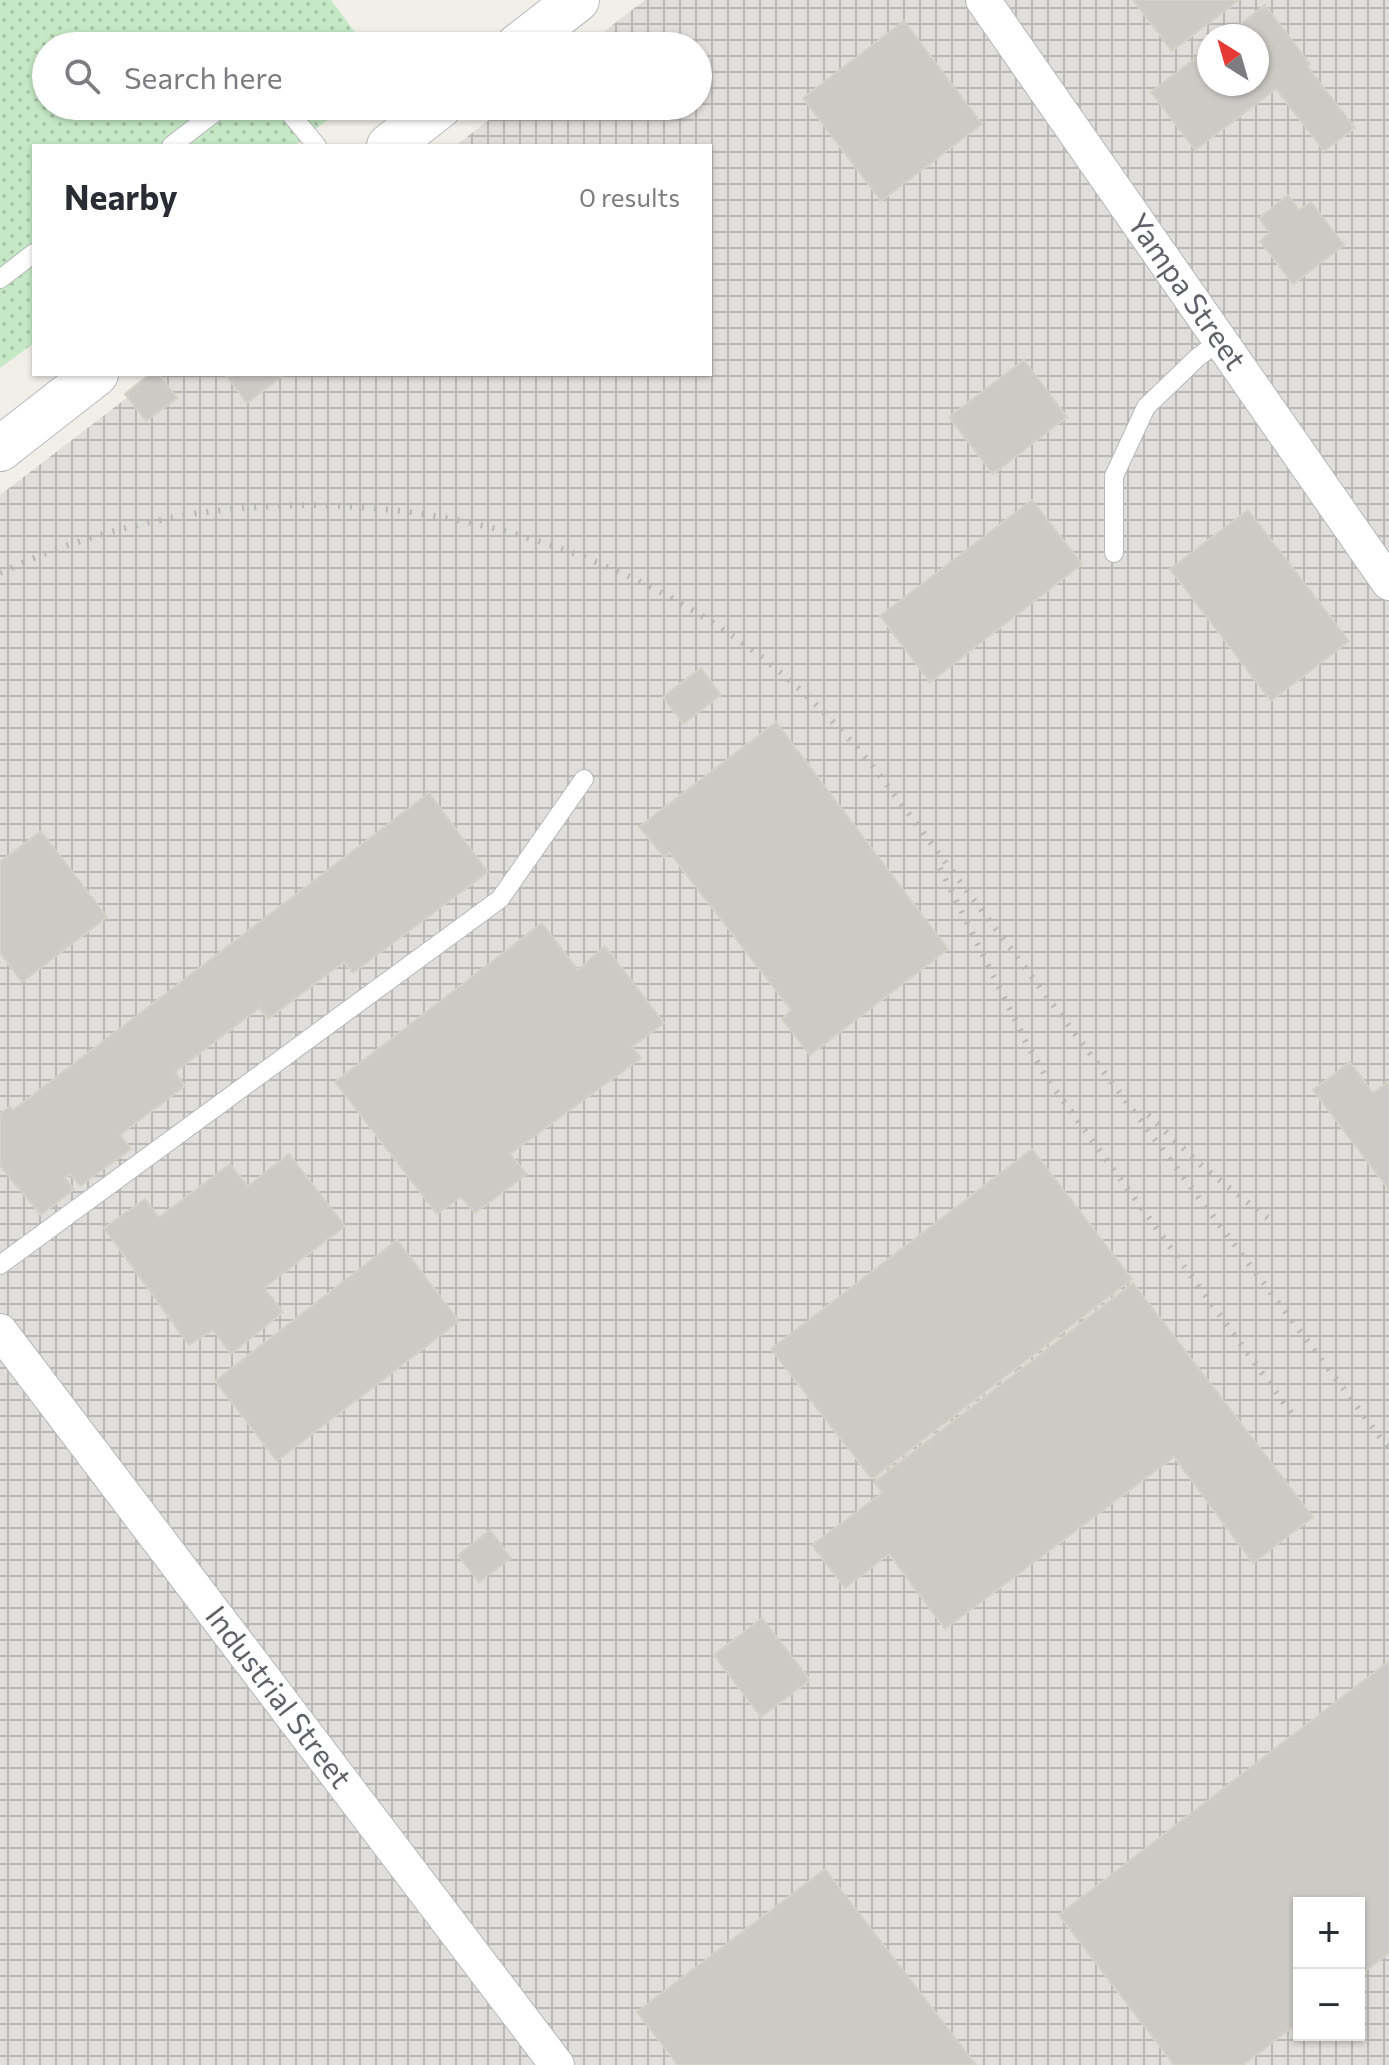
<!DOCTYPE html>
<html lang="en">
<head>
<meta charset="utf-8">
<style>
	:root { --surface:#fff; --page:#f7f7f7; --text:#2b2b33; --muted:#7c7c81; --line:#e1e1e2 }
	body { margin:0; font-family:Commissioner,sans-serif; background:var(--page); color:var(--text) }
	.controls { position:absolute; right:24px; bottom:24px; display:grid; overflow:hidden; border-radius:0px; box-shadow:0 2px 6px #0004 }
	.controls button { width:72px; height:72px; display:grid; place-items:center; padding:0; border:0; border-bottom:2px solid var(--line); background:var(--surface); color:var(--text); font:40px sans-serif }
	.compass { position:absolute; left:1197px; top:24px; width:72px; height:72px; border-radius:50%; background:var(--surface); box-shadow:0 2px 6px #0004; rotate:323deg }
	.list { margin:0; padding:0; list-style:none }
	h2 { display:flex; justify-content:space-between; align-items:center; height:104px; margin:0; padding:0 32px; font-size:34px }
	h2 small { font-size:26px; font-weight:400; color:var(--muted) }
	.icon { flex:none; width:44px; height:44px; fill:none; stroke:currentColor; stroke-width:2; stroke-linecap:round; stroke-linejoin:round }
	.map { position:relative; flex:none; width:1389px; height:2065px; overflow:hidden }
	.search { position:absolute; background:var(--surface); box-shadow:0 2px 6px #0004; left:32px; top:32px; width:680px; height:88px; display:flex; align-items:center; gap:20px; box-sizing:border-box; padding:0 28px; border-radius:44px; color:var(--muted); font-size:30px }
	.panel { position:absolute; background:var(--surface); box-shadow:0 2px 6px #0004; left:32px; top:144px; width:680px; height:232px; border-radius:0px }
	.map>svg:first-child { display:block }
	.industrial { fill:url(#industrial-grid); fill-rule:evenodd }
	.park { fill:url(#park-dots) }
	.building { fill:#cccac5; stroke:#d6d1c6; stroke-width:2 }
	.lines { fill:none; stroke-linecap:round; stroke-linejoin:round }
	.lane-casing { stroke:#b5b8bc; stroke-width:20 }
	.street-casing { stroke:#b5b8bc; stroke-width:36 }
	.secondary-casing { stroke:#b6babf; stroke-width:46 }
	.lane { stroke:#fff; stroke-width:18 }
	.street { stroke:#fff; stroke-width:34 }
	.secondary { stroke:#fff; stroke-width:44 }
	.rail { stroke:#b6b7b8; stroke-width:6; stroke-dasharray:2 10; stroke-linecap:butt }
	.labels { text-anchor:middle; stroke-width:6; stroke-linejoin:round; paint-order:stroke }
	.street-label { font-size:30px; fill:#5f6368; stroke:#fff }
</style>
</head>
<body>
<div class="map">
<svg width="1389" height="2065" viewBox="0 0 1389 2065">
	<defs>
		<pattern id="industrial-grid" width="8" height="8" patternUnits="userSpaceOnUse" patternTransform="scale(2)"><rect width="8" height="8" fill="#e0deda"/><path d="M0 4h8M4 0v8" fill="none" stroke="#b9b8b5"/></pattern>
		<pattern id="park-dots" width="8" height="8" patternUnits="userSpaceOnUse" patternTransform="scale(2)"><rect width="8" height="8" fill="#c5e8c5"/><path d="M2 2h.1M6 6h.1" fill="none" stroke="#a3c0a4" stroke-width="1.8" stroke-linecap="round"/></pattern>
	</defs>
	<rect width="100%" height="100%" fill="#f1efe8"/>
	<path class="industrial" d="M645,0h744v2065h-1389v-1570l158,-121h552v-228h-255l52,-40h191v-60h-113zM1209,36h48v48h-48zM1299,1903h60v132h-60z"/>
	<path class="park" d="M0,0h331l34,46h-319v60h300l-52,40h-260v197l-34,25z"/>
	<path class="building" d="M1133,0h106l-67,51z
		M1265,5l45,59 -3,2 48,62 -31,23 -48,-62 -81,61 -44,-58 58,-44v36h48v-48h-32z
		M904,21l78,103 -101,77 -78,-103z
		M1288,195l11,15 12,-8 33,43 -51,39 -33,-43 10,-8 -11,-15z
		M1024,360l43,57 -74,57 -44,-57z
		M150,374h9l18,24 -31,23 -21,-27z
		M225,374h60l-38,29z
		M1032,500l50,64 -152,118 -50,-66z
		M1248,510l101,131 -78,60 -101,-132z
		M701,668l20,27 -38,29 -20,-27z
		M776,722l172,227 -138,106 -28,-36 9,-9 -122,-158 -4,6 -26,-31z
		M429,793l59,79 -135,101 -9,-11 -76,57 -9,-11 -84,64 10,14 -65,49 11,14 -51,37 -10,-12 -5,4 9,11 -33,26 -41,-49v-52l10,-8 3,4z
		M41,831l66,86 -85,65 -22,-29v-91z
		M542,923l36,47 27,-24 59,77 -32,24 9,11 -131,96 17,20 -52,39 -14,-16 -24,17 -102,-132z
		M1350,1062l23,31 16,-12v109l-76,-100z
		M1032,1149l100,130 -260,200 -101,-130z
		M289,1154l56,72 -81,62 19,24 -52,42 -18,-24 -24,15 -85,-117 41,-29 14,18 71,-53 18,22z
		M397,1240l62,81 -182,140 -62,-80z
		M1133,1283l180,234 -60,46 -79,-106 -229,172 -56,-75 -44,34 -33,-43 70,-52 -8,-11z
		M490,1530l21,28 -32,24 -21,-27z
		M762,1618l48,62 -49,37 -47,-62z
		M1389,1661v292l-30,23v-73h-60v119l-56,43h-69l-115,-150z
		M825,1869l151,196h-298l-41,-53z"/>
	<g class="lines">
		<g class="lane-casing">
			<path id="lane" d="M284,106l33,40
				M171,146l52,-40
				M0,279l34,-26
				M1114,553v-77l32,-69 52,-50 22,-16
				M0,1265l500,-366 84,-120"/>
		</g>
		<g class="street-casing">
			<g id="street">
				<path id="s1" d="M983,0l406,583"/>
				<path id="s2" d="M0,1331l557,734"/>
			</g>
		</g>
		<g class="secondary-casing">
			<path id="secondary" d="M518,46l59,-46
				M389,146l51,-40
				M0,449l96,-75"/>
		</g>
		<use href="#lane" class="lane"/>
		<use href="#street" class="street"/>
		<use href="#secondary" class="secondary"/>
		<path class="rail" d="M0,573c244,-115 544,-81 759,82 40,31 76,67 109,105l521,689
			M940,868l87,176 19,33 246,337
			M1148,1115l55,52 66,52"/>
	</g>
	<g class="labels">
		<g class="street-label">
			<text dy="10" stroke="none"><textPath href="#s1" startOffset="356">Yampa Street</textPath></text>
			<text dy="10" stroke="none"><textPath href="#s2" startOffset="460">Industrial Street</textPath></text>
		</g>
	</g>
</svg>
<div class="controls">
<button>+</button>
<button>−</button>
</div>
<svg class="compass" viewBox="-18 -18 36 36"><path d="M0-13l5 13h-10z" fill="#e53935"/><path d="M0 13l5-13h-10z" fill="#7c7c81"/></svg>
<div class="search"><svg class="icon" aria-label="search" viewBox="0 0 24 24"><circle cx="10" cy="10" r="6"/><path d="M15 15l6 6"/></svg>Search here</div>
<section class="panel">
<h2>Nearby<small>0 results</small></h2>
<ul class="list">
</ul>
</section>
</div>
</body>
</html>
